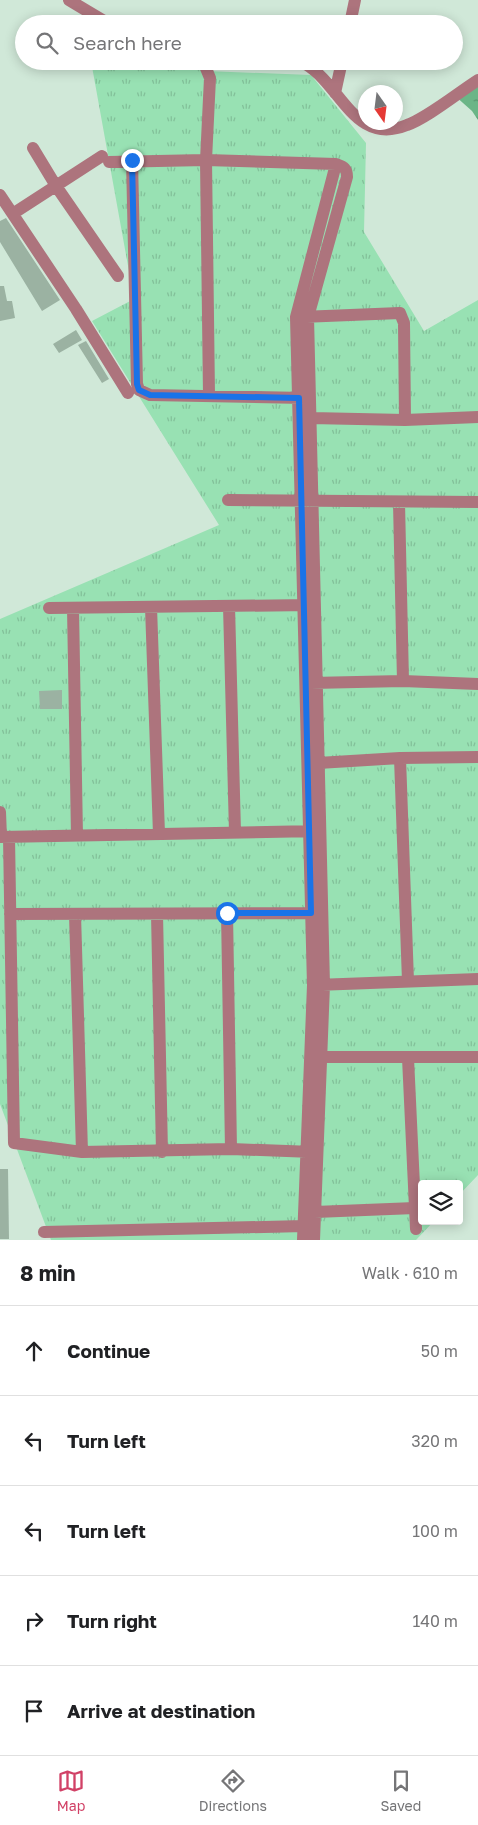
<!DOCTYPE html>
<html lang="en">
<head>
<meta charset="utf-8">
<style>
	:root { --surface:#fff; --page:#f2f2f2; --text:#202124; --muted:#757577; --line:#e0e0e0; --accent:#d14166 }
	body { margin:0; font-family:"Golos Text",sans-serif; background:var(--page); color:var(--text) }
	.controls { position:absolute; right:15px; bottom:15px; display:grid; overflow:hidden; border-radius:5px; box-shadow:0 2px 12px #0003 }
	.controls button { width:45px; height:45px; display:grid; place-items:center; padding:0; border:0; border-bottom:1px solid var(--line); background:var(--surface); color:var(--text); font:25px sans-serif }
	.compass { position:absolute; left:358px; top:85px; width:45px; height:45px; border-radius:50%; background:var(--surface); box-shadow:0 2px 12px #0003; rotate:166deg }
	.stop { position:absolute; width:15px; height:15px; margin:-11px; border:4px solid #1a73e8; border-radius:50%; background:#fff }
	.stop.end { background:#1a73e8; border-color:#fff; box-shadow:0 1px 5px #0008 }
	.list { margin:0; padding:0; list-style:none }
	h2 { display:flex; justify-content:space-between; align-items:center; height:65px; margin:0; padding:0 20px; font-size:21px }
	h2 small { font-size:16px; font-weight:400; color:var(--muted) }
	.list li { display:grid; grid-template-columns:32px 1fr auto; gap:15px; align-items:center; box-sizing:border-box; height:90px; padding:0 20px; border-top:1px solid var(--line) }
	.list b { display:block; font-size:19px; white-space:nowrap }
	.list em { font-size:16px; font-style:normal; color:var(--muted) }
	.icon { flex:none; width:28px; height:28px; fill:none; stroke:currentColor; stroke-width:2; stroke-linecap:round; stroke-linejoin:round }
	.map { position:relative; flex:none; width:478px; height:1240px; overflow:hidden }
	.search { position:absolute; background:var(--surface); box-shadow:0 2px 12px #0003; left:15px; right:15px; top:15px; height:55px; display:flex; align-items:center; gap:12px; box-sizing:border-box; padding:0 18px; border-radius:28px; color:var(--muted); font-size:19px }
	.sheet { height:515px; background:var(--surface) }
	nav { display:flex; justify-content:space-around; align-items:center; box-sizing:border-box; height:70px; border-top:1px solid var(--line); background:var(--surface); font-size:14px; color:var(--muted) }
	nav a { display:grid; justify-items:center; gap:2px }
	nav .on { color:var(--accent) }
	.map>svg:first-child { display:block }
	.grass { fill:url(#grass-tufts) }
	.water { fill:url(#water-ripples) }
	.building { fill:#9bb2a2 }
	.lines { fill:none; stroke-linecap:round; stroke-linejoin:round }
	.minor { stroke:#ad747d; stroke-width:12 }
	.route { stroke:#1a73e8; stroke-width:6 }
</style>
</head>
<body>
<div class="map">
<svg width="478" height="1240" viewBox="0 0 478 1240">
	<defs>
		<pattern id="grass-tufts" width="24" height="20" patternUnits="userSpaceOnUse" patternTransform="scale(1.25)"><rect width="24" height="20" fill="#98e1b3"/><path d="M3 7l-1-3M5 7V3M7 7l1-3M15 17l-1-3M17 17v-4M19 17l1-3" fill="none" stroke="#82c099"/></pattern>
		<pattern id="water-ripples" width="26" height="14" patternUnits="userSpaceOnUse" patternTransform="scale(1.25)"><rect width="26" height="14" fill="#6bb587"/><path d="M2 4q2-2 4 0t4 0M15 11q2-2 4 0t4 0" fill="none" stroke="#56926d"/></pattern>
	</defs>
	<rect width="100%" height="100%" fill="#d0e8d8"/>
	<path class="grass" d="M91,61h93l22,10 105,4 55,68 -2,89 60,99 54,-31v875l-19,20v-11h-37v37h12l-18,19h-365l-51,-136v-485l219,-94 -127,-204 42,-22z"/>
	<path class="water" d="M478,80v40l-6,-9 -18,-16z"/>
	<path class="building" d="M6,218l54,82 -18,11 -42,-69v-21z
		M0,286h4l3,15h5l3,17 -15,3z
		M76,330l6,10 -23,13 -6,-9z
		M86,341l23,38 -7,4 -24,-38z
		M62,690v19h-22l-1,-18z
		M0,1169h8l1,70h-9z"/>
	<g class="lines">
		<path class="minor" d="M69,0l40,24
			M350,24l5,-24
			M203,61l7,17 -4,82 3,235
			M269,61c11,1 29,-1 38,4 35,22 48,81 100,60 20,-7 52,-33 71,-45
			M335,93l7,-32
			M33,148l23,38 62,90
			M132,160l5,224 2,6 11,5 155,3
			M109,162l97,-2 130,4c8,3 11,4 11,13l-39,140 16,668 -10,255
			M0,195l76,114 52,84
			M14,213l88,-57
			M301,317l99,-4 4,10 1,97
			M311,418l94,2 73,-3
			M228,500l250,2
			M399,503l4,178
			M229,606l6,226
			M151,607l8,227
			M49,608l261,-3
			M73,608l4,228
			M311,683l92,-2 75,3
			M400,758l8,223
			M312,761l6,2 82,-5 78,-1
			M0,812l1,25
			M0,837l317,-6
			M9,837l5,306 68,9 149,-3 82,3
			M227,913l4,236
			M10,914l310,-1
			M75,914l7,238
			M157,914l5,238
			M316,985l162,-6
			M313,1057h165
			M408,1058l8,171
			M44,1232l260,-6 11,-14 100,-4
			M303,1240l10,-255 -17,-668 40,-153"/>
	</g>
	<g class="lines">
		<path class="route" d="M132,160l5,224 2,6 11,5 149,3 12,515h-84"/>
	</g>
</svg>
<div class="controls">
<button><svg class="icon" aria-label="layers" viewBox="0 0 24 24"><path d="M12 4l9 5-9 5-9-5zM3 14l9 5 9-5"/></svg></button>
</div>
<svg class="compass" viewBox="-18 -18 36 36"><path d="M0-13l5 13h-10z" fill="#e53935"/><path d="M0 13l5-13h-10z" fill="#757577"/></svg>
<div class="stop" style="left:227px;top:913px"></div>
<div class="stop end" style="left:132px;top:160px"></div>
<div class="search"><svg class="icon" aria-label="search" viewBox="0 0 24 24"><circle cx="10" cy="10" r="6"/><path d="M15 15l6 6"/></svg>Search here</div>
</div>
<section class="sheet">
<h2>8 min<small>Walk · 610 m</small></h2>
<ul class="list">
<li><svg class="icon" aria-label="ahead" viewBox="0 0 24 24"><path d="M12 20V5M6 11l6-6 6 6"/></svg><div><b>Continue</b></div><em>50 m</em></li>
<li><svg class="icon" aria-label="left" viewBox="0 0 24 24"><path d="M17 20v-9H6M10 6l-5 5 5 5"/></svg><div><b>Turn left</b></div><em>320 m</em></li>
<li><svg class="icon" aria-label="left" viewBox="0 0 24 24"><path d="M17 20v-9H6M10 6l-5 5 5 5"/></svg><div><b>Turn left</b></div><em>100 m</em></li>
<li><svg class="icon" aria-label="right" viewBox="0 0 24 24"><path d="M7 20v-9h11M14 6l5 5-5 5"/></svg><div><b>Turn right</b></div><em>140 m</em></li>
<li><svg class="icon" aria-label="arrive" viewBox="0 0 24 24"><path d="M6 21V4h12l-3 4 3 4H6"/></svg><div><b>Arrive at destination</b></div></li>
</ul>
</section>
<nav>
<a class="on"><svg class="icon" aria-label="map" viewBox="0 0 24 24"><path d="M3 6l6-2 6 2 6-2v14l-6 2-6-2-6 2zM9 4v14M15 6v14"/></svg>Map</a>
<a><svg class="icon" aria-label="directions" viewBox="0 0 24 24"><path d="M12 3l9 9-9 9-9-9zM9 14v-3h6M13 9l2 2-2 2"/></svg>Directions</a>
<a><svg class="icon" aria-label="saved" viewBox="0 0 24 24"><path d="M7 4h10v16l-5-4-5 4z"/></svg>Saved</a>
</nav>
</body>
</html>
